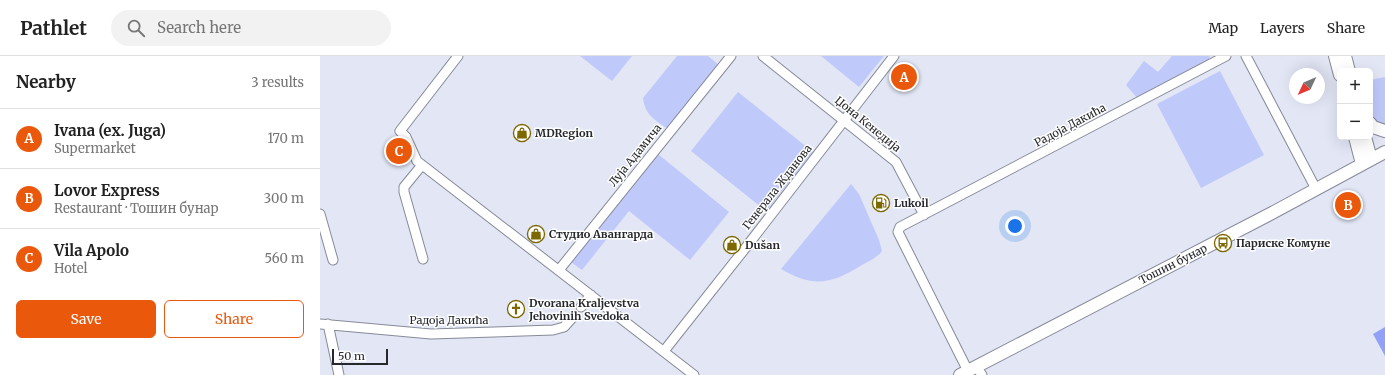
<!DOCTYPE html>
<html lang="en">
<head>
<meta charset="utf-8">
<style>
	:root { --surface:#fff; --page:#f2f2f2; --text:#222; --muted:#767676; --line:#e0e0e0; --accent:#ea580c }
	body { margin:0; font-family:Merriweather,serif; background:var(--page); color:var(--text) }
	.controls { position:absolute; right:12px; top:12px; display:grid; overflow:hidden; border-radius:6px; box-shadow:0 4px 16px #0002 }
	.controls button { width:36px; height:36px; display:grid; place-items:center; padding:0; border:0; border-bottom:1px solid var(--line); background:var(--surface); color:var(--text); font:20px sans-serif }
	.compass { position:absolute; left:969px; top:12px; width:36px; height:36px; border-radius:50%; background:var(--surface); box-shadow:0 4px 16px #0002; rotate:226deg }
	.scale { position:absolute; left:12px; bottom:10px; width:56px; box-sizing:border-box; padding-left:4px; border:2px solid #26282d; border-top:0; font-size:11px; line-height:14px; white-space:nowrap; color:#26282d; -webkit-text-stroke:3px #fff; paint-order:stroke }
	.you { position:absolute; left:695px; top:170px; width:14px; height:14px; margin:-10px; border:3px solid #fff; border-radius:50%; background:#1a73e8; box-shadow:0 0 0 6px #1a73e833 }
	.badge { display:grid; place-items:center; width:26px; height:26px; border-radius:50%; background:var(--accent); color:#fff; font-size:13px; font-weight:700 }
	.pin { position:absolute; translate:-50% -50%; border:2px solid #fff; box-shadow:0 1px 4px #0006 }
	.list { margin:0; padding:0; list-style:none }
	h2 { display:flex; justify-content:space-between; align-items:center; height:52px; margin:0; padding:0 16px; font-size:17px }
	h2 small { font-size:13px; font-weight:400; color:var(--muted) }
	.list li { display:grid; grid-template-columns:26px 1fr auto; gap:12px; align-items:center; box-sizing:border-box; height:60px; padding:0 16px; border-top:1px solid var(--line) }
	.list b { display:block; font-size:15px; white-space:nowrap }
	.list p { margin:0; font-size:13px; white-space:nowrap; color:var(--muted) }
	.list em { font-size:13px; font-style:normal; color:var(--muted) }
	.actions { display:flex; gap:8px; padding:12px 16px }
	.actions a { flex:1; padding:9px 0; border:1px solid var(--accent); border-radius:6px; text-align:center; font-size:14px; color:var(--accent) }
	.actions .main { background:var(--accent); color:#fff }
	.icon { flex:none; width:22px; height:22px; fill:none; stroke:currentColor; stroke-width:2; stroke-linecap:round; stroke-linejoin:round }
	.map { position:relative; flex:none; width:1065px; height:319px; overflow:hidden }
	header { display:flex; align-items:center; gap:24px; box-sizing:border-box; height:56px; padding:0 20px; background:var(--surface); border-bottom:1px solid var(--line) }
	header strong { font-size:19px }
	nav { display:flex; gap:22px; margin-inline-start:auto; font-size:14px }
	.search { width:280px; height:36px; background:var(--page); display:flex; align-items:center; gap:10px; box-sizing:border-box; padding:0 14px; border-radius:22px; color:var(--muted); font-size:15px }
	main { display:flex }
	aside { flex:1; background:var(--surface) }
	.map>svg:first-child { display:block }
	.green { fill:#c0cafa }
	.forest { fill:#92a1f7 }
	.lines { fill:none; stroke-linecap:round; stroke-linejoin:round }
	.minor-casing { stroke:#878a98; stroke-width:11 }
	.major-casing { stroke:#878a98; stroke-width:14 }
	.minor { stroke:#fff; stroke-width:9 }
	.major { stroke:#fff; stroke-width:12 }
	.labels { text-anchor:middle; stroke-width:3; stroke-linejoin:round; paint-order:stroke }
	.street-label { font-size:11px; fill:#26282d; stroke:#fff }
	.poi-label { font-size:11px; font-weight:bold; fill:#26282d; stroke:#fff; text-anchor:start }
</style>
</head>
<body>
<header>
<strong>Pathlet</strong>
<div class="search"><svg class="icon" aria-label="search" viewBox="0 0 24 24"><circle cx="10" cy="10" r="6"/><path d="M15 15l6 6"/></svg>Search here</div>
<nav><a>Map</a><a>Layers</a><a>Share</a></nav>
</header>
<main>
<aside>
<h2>Nearby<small>3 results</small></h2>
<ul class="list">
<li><span class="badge">A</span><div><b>Ivana (ex. Juga)</b><p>Supermarket</p></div><em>170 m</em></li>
<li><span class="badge">B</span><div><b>Lovor Express</b><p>Restaurant · Тошин бунар</p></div><em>300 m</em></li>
<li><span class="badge">C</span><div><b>Vila Apolo</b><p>Hotel</p></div><em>560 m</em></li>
</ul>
<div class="actions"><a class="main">Save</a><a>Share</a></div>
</aside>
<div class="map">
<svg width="1065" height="319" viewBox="0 0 1065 319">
	<rect width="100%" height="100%" fill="#e2e6f5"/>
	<path class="green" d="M260,0h52l-20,25z
		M357,0h31l12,10 -51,64c-13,-10 -24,-14 -26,-32z
		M501,0h63l-25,31z
		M852,0h38l-2,5 -70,38 -12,-14 18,-24 14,11z
		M900,15l44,84 -63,33 -44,-84z
		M1065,21v60l-15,-5v-52z
		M418,36l75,60 -47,59 -75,-60z
		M338,98l71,58 -39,48 -61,-49 -47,59 -11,-8z
		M531,128l8,10 20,46 3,11c-5,7 -13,10 -20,14 -31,19 -48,23 -81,4z"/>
	<path class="forest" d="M1065,271v29l-12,-22z"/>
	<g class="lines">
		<g class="minor-casing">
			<path id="minor" d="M138,0l-58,75 6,6 11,24 277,214
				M443,0l133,106 28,53
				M926,0l70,133
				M102,109l-18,22v5l19,67
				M0,158l13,46
				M239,214l172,-214
				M261,251l10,-12
				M0,268l111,10 122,-4 11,-3 9,-10
				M8,268l11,51
				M344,295l83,-105 147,-190
				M656,310l6,9
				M648,315l-70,-139 2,-5 326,-171"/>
		</g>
		<g class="major-casing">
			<path id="major" d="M1015,0l5,19
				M1025,0l4,15
				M1050,67l3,4 12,4
				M1035,81l7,27
				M1045,81l6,22
				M640,319l312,-162 113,-61"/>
		</g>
		<use href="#minor" class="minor"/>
		<use href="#major" class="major"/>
	</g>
	<defs>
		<g id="shop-ring" transform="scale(0.9)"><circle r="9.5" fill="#fff" stroke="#7d6800" stroke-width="1.5"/><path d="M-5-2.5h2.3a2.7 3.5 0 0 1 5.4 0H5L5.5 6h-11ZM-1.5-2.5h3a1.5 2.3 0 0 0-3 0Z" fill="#7d6800"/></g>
		<g id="fuel-ring" transform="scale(0.9)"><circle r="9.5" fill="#fff" stroke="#7d6800" stroke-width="1.5"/><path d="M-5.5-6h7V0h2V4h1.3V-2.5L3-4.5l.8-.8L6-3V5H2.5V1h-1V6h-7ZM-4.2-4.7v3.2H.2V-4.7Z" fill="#7d6800"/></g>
		<g id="bus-ring" transform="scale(0.9)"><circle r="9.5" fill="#fff" stroke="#7d6800" stroke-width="1.5"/><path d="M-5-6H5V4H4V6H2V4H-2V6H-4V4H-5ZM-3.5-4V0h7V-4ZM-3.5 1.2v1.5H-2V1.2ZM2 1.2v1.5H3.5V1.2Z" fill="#7d6800"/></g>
		<g id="church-ring" transform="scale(0.9)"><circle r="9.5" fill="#fff" stroke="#7d6800" stroke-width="1.5"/><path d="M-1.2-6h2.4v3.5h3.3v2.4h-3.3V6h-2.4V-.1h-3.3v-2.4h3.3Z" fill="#7d6800"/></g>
	</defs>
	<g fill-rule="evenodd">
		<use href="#shop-ring" x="202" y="77"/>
		<use href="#fuel-ring" x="561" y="147"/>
		<use href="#shop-ring" x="216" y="178"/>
		<use href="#bus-ring" x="903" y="187"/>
		<use href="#shop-ring" x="412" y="189"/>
		<use href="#church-ring" x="196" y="253"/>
	</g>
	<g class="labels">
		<g class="street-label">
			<text transform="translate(548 68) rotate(39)" y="4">Џона Кенедија</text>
			<text transform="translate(750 69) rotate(-28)" y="4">Радоја Дакића</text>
			<text transform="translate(315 99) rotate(-51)" y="4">Луја Адамича</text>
			<text transform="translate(457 131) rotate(-52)" y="4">Генерала Жданова</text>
			<text transform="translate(853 208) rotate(-27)" y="4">Тошин бунар</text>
			<text x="129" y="268">Радоја Дакића</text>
		</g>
		<g class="poi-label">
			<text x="215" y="81">MDRegion</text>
			<text x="574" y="151">Lukoil</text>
			<text x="229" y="182">Студио Авангарда</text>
			<text x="916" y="191">Париске Комуне</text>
			<text x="425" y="193">Dušan</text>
			<text x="209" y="251">Dvorana Kraljevstva<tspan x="209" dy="13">Jehovinih Svedoka</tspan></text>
		</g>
	</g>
</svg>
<div class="controls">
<button>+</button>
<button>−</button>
</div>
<svg class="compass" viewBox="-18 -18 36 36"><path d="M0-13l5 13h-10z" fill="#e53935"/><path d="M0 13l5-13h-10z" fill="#767676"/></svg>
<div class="scale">50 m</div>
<div class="you"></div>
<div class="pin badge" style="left:584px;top:21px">A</div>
<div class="pin badge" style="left:1028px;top:149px">B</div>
<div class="pin badge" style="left:79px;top:95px">C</div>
</div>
</main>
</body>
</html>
